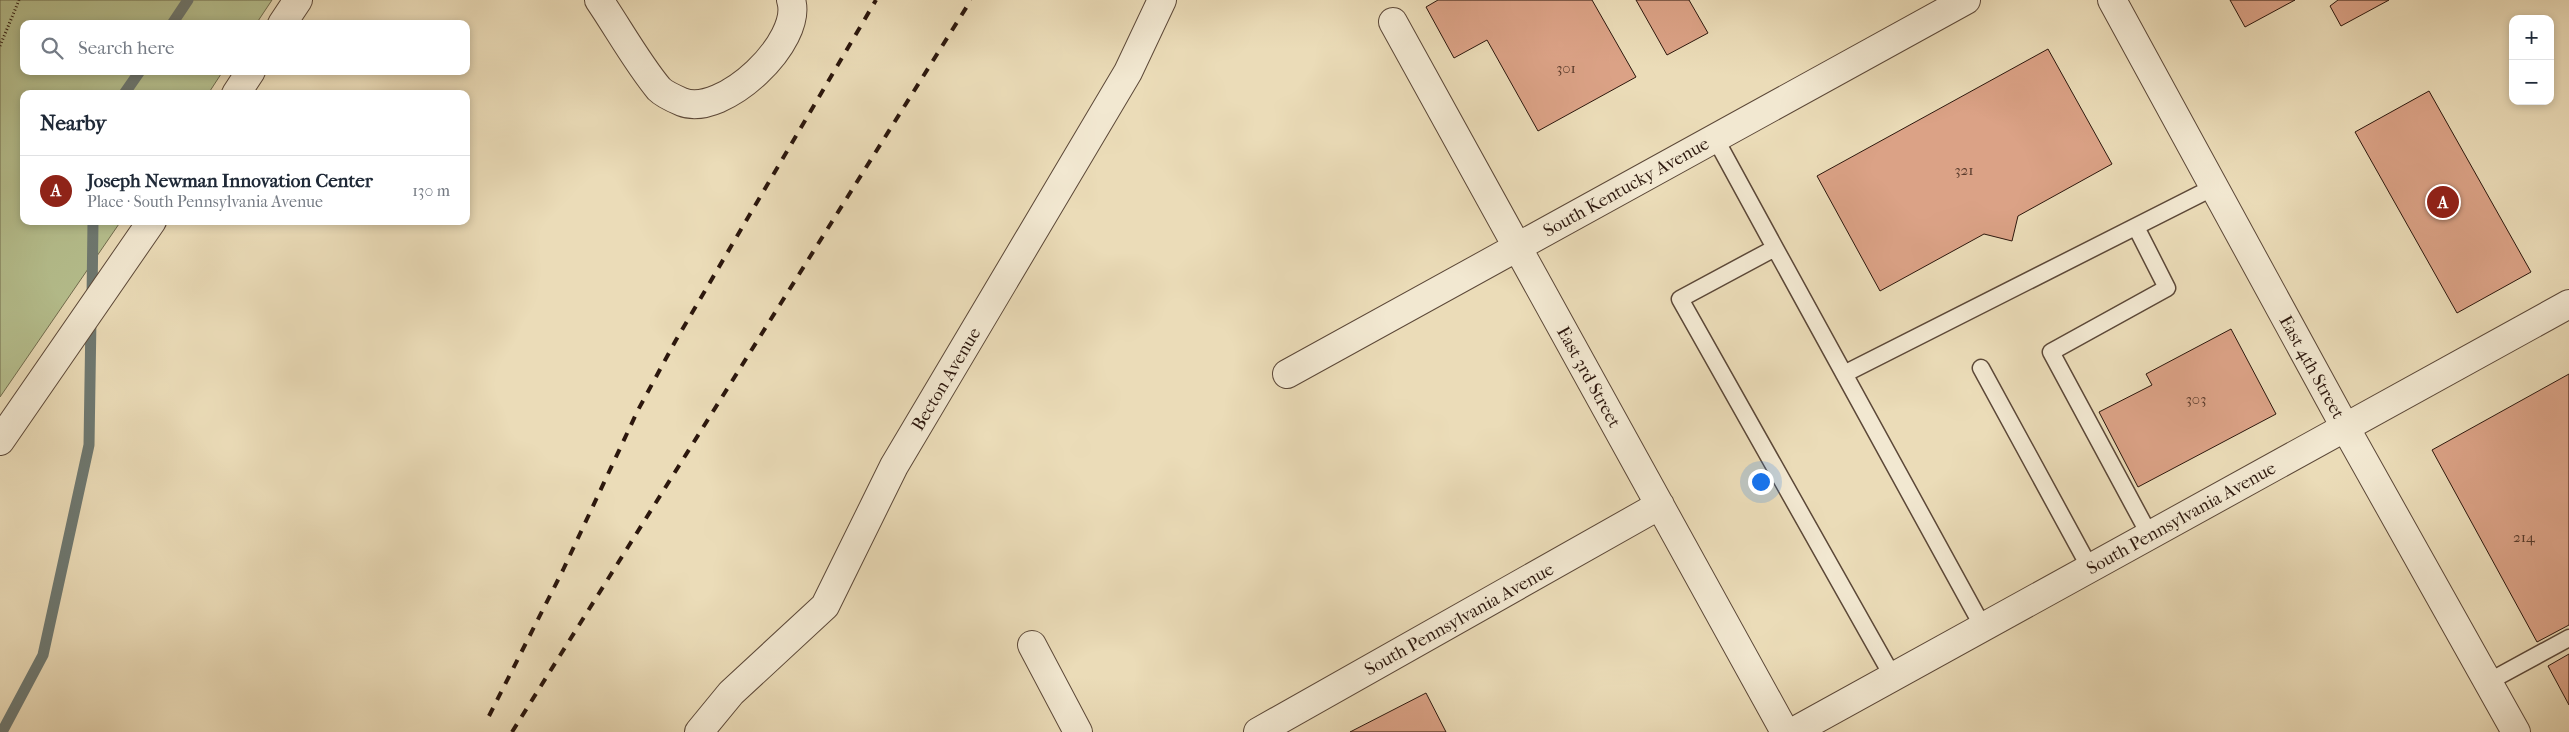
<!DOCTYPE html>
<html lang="en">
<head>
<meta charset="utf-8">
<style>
	:root { --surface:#fff; --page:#f2f2f3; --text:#1f2937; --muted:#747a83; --line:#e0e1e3; --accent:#8f2418 }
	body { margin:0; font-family:"IM FELL French Canon",serif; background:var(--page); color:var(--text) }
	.controls { position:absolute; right:15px; top:15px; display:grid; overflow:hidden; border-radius:10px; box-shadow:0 2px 8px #0003 }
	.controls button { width:45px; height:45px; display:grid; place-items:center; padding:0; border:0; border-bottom:1px solid var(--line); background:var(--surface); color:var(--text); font:25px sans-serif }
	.you { position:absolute; left:1760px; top:481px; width:18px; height:18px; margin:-12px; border:4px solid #fff; border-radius:50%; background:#1a73e8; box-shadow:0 0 0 8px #1a73e833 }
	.badge { display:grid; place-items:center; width:32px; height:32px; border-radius:50%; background:var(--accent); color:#fff; font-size:16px; font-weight:700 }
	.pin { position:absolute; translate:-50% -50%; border:2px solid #fff; box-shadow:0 1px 5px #0006 }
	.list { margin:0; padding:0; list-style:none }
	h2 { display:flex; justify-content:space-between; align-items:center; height:65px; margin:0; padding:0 20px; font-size:21px }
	h2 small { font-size:16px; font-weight:400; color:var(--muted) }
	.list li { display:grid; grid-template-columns:32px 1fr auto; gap:15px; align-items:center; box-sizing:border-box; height:70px; padding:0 20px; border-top:1px solid var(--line) }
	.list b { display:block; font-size:19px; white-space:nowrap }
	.list p { margin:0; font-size:16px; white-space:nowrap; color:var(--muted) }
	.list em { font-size:16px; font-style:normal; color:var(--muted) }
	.icon { flex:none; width:28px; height:28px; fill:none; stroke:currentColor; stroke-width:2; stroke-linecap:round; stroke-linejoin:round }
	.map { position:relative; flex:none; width:2569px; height:732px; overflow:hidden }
	.search { position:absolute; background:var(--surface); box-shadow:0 2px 8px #0003; left:20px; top:20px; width:450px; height:55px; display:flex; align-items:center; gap:12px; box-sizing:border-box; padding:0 18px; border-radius:10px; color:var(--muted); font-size:19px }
	.panel { position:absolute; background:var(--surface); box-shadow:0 2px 8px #0003; left:20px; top:90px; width:450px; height:135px; border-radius:10px }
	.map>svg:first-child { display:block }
	.green { fill:#b6c08f; stroke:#716c4e }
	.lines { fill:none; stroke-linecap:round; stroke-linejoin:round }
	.stream { stroke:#6e7972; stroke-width:11 }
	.building { fill:#dba286; stroke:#2c170d }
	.service-casing { stroke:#5c4838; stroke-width:19 }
	.minor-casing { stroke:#5c4838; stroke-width:30 }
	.tertiary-casing { stroke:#5c4838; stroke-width:30 }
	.path { stroke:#2c170d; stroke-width:3; stroke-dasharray:1 2.5; stroke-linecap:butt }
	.service { stroke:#f2e8d1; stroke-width:16 }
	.minor { stroke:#f2e8d1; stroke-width:28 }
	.tertiary { stroke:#f2e8d1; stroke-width:28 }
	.rail { stroke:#2c170d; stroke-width:4; stroke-dasharray:9 9; stroke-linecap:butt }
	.labels { text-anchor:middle; stroke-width:5; stroke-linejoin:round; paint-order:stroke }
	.number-label { font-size:15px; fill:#583a2b }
	.street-label { font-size:18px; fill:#2c170d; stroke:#f2e8d1 }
</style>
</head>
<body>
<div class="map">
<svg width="2569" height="732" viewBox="0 0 2569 732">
	<rect width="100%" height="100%" fill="#ebdcb8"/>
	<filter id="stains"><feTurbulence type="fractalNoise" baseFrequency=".004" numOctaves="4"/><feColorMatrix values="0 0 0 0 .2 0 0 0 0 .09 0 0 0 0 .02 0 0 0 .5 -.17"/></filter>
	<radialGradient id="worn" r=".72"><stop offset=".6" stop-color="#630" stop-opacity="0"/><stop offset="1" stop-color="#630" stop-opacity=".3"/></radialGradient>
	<path class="green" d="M0,0h272l-16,24h-232v47h199l-15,23h-184v127h97l-121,176z"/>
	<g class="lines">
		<path class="stream" d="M172,24l16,-24
			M124,94l16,-23
			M92,299l1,-78
			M2,732l41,-77 46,-210 2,-127"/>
	</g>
	<path class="building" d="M1438,0h154l44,77 -98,54 -51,-91 -33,18 -28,-51z
		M1636,0h53l19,33 -41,22z
		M2230,0h65l-50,27z
		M2338,0h51l-48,26 -11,-20z
		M2048,49l64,115 -94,52 -6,25 -28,-7 -104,57 -63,-115z
		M2429,91l102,181 -74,41 -102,-181z
		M2231,329l45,85 -138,73 -39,-75 53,-27 -6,-11z
		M2569,374v251l-32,17 -105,-192z
		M2569,654v51l-21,-39z
		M1426,693l20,39h-96z"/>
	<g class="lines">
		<g class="service-casing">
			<path id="service" d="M1715,138l60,110 -95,51 213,378
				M2136,227l31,61 -116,64 98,182
				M1775,248l208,379
				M1981,368l109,200
				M1844,374l370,-187
				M2488,682l81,-44"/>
		</g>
		<g class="minor-casing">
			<path id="minor" d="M599,0c19,28 39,64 60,89 5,5 16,10 23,13 41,16 122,-61 109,-102
				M1393,22l392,710
				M1287,374l679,-374
				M1032,645l46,87
				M699,732l32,-39 94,-87 69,-140 234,-394 34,-72
				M1258,732l402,-227
				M1793,732l776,-428"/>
		</g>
		<g class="tertiary-casing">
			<path id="tertiary" d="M2112,0l233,427 171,305
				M282,24l16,-24
				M236,94l15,-23
				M0,441l152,-220"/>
		</g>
		<path class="path" d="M0,46l19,-46"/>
		<use href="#service" class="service"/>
		<use href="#minor" class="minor"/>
		<use href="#tertiary" class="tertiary"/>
		<path class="rail" d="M489,716l74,-146 75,-160 38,-70 200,-340
			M512,732l459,-732"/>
	</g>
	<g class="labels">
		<g class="number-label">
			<text x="1566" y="73">301</text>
			<text x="1964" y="175">321</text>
			<text x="2196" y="404">303</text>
			<text x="2524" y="542">214</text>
		</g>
		<g class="street-label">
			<text transform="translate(1626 187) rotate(-29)" y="6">South Kentucky Avenue</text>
			<text transform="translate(2312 367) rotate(61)" y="6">East 4th Street</text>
			<text transform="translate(1589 377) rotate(61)" y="6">East 3rd Street</text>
			<text transform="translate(946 379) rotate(-59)" y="6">Becton Avenue</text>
			<text transform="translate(2181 518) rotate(-29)" y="6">South Pennsylvania Avenue</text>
			<text transform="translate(1459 619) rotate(-29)" y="6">South Pennsylvania Avenue</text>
		</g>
	</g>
	<rect width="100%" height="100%" filter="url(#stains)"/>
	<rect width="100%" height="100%" fill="url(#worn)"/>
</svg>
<div class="controls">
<button>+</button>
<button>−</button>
</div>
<div class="you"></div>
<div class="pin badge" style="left:2443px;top:202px">A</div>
<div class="search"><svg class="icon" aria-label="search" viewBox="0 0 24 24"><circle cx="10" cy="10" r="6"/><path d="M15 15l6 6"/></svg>Search here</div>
<section class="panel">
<h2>Nearby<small></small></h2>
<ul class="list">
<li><span class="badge">A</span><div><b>Joseph Newman Innovation Center</b><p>Place · South Pennsylvania Avenue</p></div><em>130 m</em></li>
</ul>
</section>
</div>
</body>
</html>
